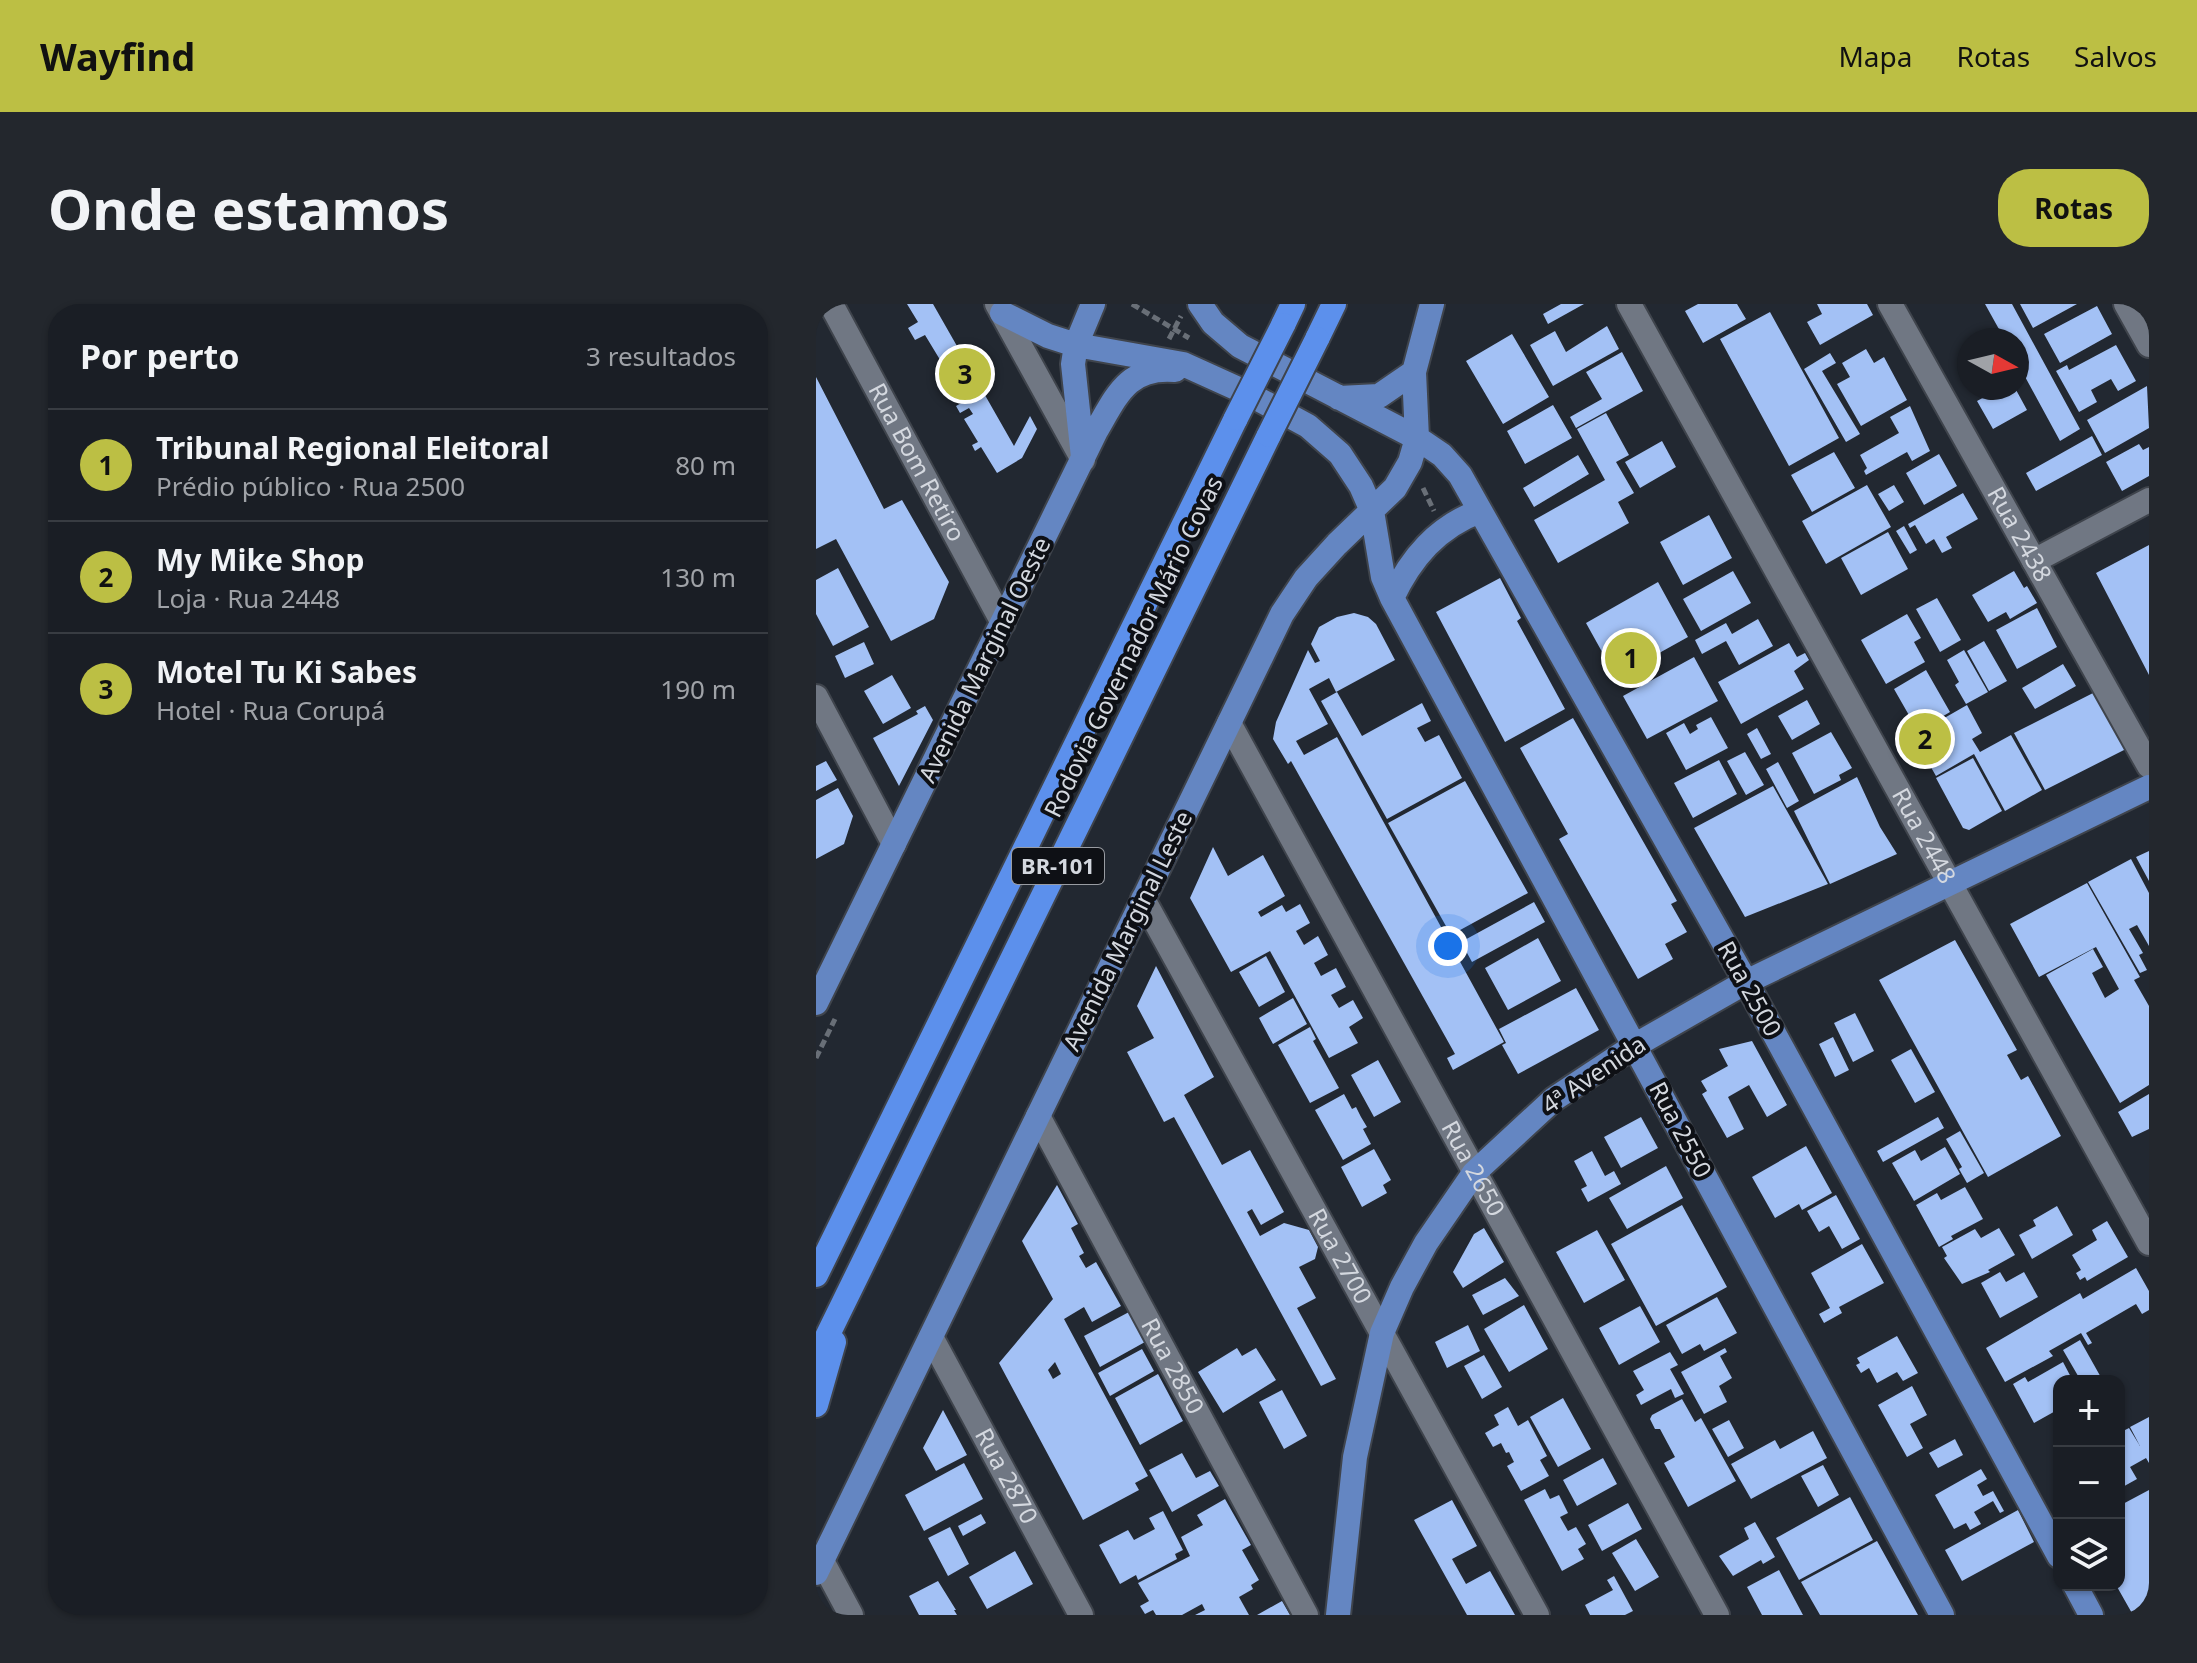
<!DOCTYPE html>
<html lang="pt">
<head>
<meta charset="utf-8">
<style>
	:root { --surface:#1a1e25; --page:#23272d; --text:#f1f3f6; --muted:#9fa2a7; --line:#383c42; --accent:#bcbf44 }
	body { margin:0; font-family:"Noto Sans",sans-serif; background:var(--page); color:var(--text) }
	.controls { position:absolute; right:24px; bottom:24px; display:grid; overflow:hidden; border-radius:16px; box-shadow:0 2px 6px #0004 }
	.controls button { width:72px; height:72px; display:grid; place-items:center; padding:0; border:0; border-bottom:2px solid var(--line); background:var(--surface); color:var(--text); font:40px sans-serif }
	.compass { position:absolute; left:1141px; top:24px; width:72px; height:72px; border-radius:50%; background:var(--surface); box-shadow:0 2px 6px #0004; rotate:98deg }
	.you { position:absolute; left:632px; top:642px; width:28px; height:28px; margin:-20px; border:6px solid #fff; border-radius:50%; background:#1a73e8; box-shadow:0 0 0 12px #1a73e833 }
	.badge { display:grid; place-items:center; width:52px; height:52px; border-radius:50%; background:var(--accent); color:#111; font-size:26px; font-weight:700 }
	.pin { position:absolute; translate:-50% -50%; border:4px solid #fff; box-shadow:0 2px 8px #0006 }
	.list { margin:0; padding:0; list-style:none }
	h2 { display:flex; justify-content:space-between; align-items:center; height:104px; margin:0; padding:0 32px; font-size:34px }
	h2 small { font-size:26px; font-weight:400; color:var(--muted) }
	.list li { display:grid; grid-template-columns:52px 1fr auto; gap:24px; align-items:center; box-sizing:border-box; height:112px; padding:0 32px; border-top:2px solid var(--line) }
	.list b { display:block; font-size:30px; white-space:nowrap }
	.list p { margin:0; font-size:26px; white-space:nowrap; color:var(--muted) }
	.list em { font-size:26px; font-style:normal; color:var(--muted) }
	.icon { flex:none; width:44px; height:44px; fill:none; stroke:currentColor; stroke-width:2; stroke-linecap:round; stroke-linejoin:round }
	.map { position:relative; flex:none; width:1333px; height:1311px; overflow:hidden; border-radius:32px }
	header { display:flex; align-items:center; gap:48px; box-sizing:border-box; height:112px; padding:0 40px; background:var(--accent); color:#111 }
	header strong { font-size:38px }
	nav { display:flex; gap:44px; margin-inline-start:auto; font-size:28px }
	.intro { display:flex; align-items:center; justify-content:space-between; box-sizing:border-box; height:192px; padding:0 48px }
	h1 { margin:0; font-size:56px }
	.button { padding:20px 36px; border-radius:32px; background:var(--accent); color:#111; font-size:28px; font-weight:700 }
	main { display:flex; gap:48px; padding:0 48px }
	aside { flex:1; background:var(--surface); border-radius:32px; box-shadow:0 2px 6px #0004 }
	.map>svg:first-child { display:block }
	.building { fill:#a3c1f5; fill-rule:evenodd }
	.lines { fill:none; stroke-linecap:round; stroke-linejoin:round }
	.minor-casing { stroke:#3f444c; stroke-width:28 }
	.major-casing { stroke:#3f444c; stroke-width:28 }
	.highway-casing { stroke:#3f444c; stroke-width:28 }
	.path { stroke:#696f77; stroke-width:5; stroke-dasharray:8 4; stroke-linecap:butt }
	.minor { stroke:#707783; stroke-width:24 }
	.major { stroke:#6486c2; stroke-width:24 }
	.highway { stroke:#5c90ec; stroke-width:24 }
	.highway-bridge-casing { stroke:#3f444c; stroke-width:28; stroke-linecap:butt }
	.highway-bridge { stroke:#5c90ec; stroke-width:24 }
	.labels { text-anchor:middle; stroke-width:8; stroke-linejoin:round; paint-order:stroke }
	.shield { fill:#0e1015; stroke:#999ca2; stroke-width:2 }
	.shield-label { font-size:22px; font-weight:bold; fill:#d4d8df }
	.street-label { font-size:24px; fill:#d4d8df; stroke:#0e1015 }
</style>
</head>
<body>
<header>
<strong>Wayfind</strong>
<nav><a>Mapa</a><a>Rotas</a><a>Salvos</a></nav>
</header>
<div class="intro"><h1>Onde estamos</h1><a class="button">Rotas</a></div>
<main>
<aside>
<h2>Por perto<small>3 resultados</small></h2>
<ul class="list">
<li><span class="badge">1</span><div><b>Tribunal Regional Eleitoral</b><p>Prédio público · Rua 2500</p></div><em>80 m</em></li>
<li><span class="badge">2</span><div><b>My Mike Shop</b><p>Loja · Rua 2448</p></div><em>130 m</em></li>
<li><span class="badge">3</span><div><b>Motel Tu Ki Sabes</b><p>Hotel · Rua Corupá</p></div><em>190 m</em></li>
</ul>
</aside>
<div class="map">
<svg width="1333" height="1311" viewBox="0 0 1333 1311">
	<rect width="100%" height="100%" fill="#222831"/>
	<path class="building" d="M91,0h26l81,142 16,-30 7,13 -15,29 -25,15 -16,-26 -6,4 -3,-6 6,-3 -14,-23 9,-5 -4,-6 -9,5 -4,-7 9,-5 -40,-66 -10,5 -7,-12 10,-6z
		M745,0h23l-36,20 -5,-10z
		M882,0h39l9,15 -43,24 -18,-32z
		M1001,0h50l6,11 -53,30 -13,-23 15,-8z
		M1169,0h27l68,125 -20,12 -43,-79v-22h-12z
		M1204,0h57l-44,24z
		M1281,2l15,28 -52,29 -16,-29z
		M954,8l69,126 -50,28 -69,-127z
		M791,22l12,23 -66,37 -23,-41 25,-14 11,21z
		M696,30l37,63 -46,27 -37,-63z
		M1300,41l20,36 -18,10 -7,-12 -20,11 6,12 -18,10 -23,-41 11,-6 2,5z
		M1050,45l8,14 10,-6 23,43 -46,26 -24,-42 13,-7 -8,-14z
		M806,48l21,39 -67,37 -6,-11 32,-18 -16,-27z
		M1014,49l6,10 -14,8 38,63 -14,8 -42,-73z
		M0,73l68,132 18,-9 47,82 -15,37 -43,22 -55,-102 -20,10z
		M1331,82l2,42 -44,25 -18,-33z
		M1185,84h14l12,22 -34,19 -16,-28z
		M737,101l19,33 -47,26 -18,-33z
		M1094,102l20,45 -18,10 -5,-9 -41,23 -2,-4 3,-3 -7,-13 39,-22 -9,-16z
		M790,109l23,42 -13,7 18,31 -16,9 11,21 -71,40 -24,-43 71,-40 -28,-51z
		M1276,132l10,19 -66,36 -10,-18z
		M846,137l14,26 -36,21 -15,-26z
		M1323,140l4,6 6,-3v29l-27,15 -16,-29z
		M1018,148l21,36 -43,24 -21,-37z
		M1123,150l18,32 -33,19 -18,-32z
		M762,151l11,19 -55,33 -11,-19z
		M1051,181l24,42 -65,37 -24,-43z
		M1078,181l10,17 -15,9 -11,-17z
		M1147,189l15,26 -32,18 6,11 -10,5 -8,-14 -8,5 -11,-19 -5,3 -2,-4z
		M893,211l23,43 -49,27 -23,-43z
		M1088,222l13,24 -7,4 -14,-23z
		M1072,228l20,37 -47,26 -20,-37z
		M1333,241v130l-53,-102z
		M22,264l31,59 -36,19 -17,-32v-34z
		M917,267l18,32 -50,28 -18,-32z
		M1198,267l10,17 3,-2 10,17 -27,16 -4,-7 -18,10 -16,-27z
		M684,274l21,40 -4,3 48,88 -60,33 -69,-130z
		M842,278l30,55 -72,40 -30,-54z
		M1121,294l24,42 -21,12 -24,-43z
		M1221,304l20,39 -40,22 -21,-39z
		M538,309l14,4 8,7 19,36 -59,32 -7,-14 -20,11 19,35 -32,17 8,14 33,-18 167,305 -51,28 -6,-12 8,-4 -164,-293 -3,3 -15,-25 3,-17 32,-72 7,13 5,-2 -9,-17 8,-17 18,-10z
		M1091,310l14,24 -7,4 11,20 -39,22 -25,-44z
		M942,315l15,27 -34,19 -13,-24 -24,13 -7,-14 31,-17 6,11z
		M1168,337l23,40 -18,10 -22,-40z
		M48,338l10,22 -29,14 -10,-22z
		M973,339l8,14 8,-4 4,7 -15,11 10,18 -63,35 -23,-42z
		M1148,346l24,42 -22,12 -11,-19 4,-3 -12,-22z
		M878,353l24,44 -71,38 -24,-43z
		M1247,360l13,22 -41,23 -13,-21z
		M1110,366l24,42 -32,19 -24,-42z
		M76,371l19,33 -28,16 -19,-33z
		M1281,387l29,58 -81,41 -31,-57z
		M521,388l25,44 60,-33 9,18 -14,7 8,14 14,-7 23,43 -75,41 -66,-118z
		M991,396l13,24 -28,16 -14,-24z
		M1151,401l15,28 -10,6 8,13 31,-17 31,55 -37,21 -31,-57 -38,22 -23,-40z
		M109,402l8,14 -34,66 -26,-48 45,-24 -2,-3z
		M895,413l17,31 -42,22 -20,-37 18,-10 6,11 8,-5 -2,-4z
		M757,414l104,183 -6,3 16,28 -22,12 8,15 -35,20 -79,-140 9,-5 -48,-86z
		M941,424l14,26 -10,5 -14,-25z
		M1015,428l21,36 -13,7 2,5 -27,14 -22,-41z
		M929,448l19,33 -18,10 -19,-34z
		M1157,454l29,53 -33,19 -6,-2 -27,-50z
		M903,456l18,34 -44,24 -19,-35z
		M10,457l11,19 -21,11v-25z
		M962,458l21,39 -12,7 -21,-39z
		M1041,473l23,50 17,27 -67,30 -36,-73z
		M649,477l63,112 -77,42 -63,-112z
		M957,482l55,98 -83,33 -51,-89z
		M22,484l15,28 -9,28 -28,15v-59z
		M397,543l15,29 35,-21 22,41 -27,16 3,5 21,-12 4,7 14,-8 10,19 -14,8 8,14 14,-9 10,19 -14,8 7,13 15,-8 10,19 -15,8 8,13 14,-8 10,18 -14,9 9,16 -29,15 -59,-107 -39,21 -41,-74z
		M1333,547v30l-13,-24z
		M1315,555l18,34v53l-12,-21 -8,4 14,24 -4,2 8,15 -7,3 -52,-91z
		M1271,579l53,94 -6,3 15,26v79l-29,18 -74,-128 47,-26 10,18 -11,6 13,25 14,-9 -23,-42 -57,30 -29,-53z
		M718,598l11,20 -73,40 -11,-20z
		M722,634l23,43 -53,29 -23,-42z
		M1139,636l62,110 -10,5 14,25 7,-4 33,60 -73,41 -109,-197z
		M450,652l19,36 -26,15 -20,-35z
		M340,662l58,111 -30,18 38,70 28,-15 34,62 -23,13 -9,-16 -5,3 13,24 24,-13 25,7 9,17 -3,12 -16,8 17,31 -19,10 39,71 -15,7 -147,-269 -10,5 -37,-70 27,-14 -17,-32z
		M760,684l23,42 -81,44 -16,-29 4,-2 -7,-14z
		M477,694l14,26 -34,20 -14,-26z
		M1039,709l19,38 -21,11 -19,-39z
		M494,723l6,12 -3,2 26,47 -29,15 -32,-58z
		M1017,733l16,33 -14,7 -16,-33z
		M936,737l35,64 -20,12 -18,-32 -21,12 16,32 -17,9 -25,-44 5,-3 -6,-10 27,-15 -9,-17z
		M1095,745l24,43 -20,11 -24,-43z
		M562,756l23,42 -27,15 -23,-42z
		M528,790l8,15 4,-2 5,10 6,10 -4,2 8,15 -28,16 -28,-50z
		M1333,790v35l-17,8 -14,-25z
		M825,813l17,31 -37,20 -17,-31z
		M1122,813l6,11 -61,34 -6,-11z
		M1144,827l24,42 -17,10 -8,-14 3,-2 -16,-28z
		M990,842l26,47 -30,17 -3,-6 -24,14 -23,-41z
		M1129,843l15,27 -46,27 -22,-38 23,-13 6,11z
		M558,845l17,31 -8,5 4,8 -25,14 -21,-40z
		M776,847l13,25 9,-5 7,13 -33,18 -7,-13 6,-3 -13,-25z
		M850,862l17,32 -56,31 -18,-31z
		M241,881l21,39 -7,4 13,25 -5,3 7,12 10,-6 25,44 -29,16 -8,-15 -20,12 84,157 -13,7 4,7 -56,30 -84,-157 54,-64 -31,-58zM239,1058l6,12 -8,5 -5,-9z
		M1149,883l18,32 -32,17 2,3 -14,8 -23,-42 21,-12 4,7z
		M1020,891l24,44 -18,10 -13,-23 -10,6 -12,-21z
		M866,901l45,82 -71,39 -45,-82z
		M1241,902l16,29 -41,24 -13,-24 17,-9 -3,-6z
		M1291,917l21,36 -41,24 -2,-4 -5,3 -4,-7 5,-3 -9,-15 25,-15 -5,-10z
		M668,924l20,34 -41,26 -10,-16 21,-38z
		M1183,924l16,27 -27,15 2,2 -28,12 -18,-26 3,-2 -5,-9 33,-18 6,9z
		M781,926l28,50 -41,23 -28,-51z
		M1046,940l22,39 -45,24 3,6 -18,10 -5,-9 11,-6 -19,-35z
		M1320,964l13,23v19l-7,4 -6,-10 -50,29 6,10 -4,2 -7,-12 -32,18 4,5 -48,26 -19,-34 94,-55 3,6z
		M1184,968l6,10 18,-10 14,25 -38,21 -19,-35z
		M689,974l14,18 -36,19 -11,-20z
		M901,993l20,36 -33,18 -4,-7 -18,10 -16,-29z
		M708,1001l24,44 -39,23 -25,-43z
		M824,1002l20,36 -41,23 -20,-37z
		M313,1008l16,30 -45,25 -16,-31z
		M652,1021l12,26 -33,17 -12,-26z
		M1081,1032l21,37 -15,8 -6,-9 -20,11 -8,-15 -8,5 -5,-8 4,-2 -3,-5z
		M1264,1036l23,41h-22l-18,-31z
		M421,1044l5,8 14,-8 20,32 -53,33 -25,-41z
		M909,1044l2,4 -7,4 12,22 -13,8 8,16 -23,12 -23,-42z
		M326,1045l12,22 -44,25 -12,-23z
		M854,1048l8,13 -8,4 14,25 -9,4 -4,-9 -30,16 -5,-10 8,-5 -11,-19z
		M668,1051l18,32 -20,12 -18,-33z
		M1247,1058l10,19h-14v28l-25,14 -21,-39 12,-7 3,5z
		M342,1070l25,47 -43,24 -25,-47z
		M1096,1082l15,29 -17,9 13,24 -16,9 -29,-52z
		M466,1086l25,46 -23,13 -25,-47z
		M747,1094l28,51 -33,18 -28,-50z
		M866,1095l13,23 6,-4 35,63 -48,26 -24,-44 11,-6 -15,-28h-5l-5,-10 2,-4z
		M692,1103l10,19 10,-6 19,36 -7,4 9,16 -28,15 -14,-25 7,-4 -5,-10 -3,1 -5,-10 -8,4 -8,-14 14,-8 -5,-10z
		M127,1106l24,45 -31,16 -13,-23z
		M1333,1113v46l-3,-5 -16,9 7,12 -18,10v-56l10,-5 11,18 -10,-19z
		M913,1116l15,28 -16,9 -16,-28z
		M997,1127l14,27 -76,41 -20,-35 44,-24 5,9z
		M1139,1135l8,16 -25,13 -9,-15z
		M366,1149l14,25 14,-7 9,15 -47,26 -23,-42z
		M787,1154l14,26 -40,22 -14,-26z
		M148,1159l19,36 -59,32 -19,-36z
		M1007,1161l16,30 -21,12 -17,-31z
		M1165,1165l6,10 -10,6 6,11 10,-5 11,20 -4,2 -7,-12 -19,11 7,12 -11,6 -4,-7 -12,6 -19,-34z
		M729,1185l5,10 9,-4 9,18 -8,4 8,14 8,-4 10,17 -8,5 6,10 -22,12 -38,-71z
		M1333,1186v125h-16l-17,-30h3v-79z
		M1034,1193l23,43 -74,40 -23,-42z
		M409,1195l26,46 -9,5 17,30 -8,5 2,4 -14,8 10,18h-54l10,-5 -3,-6 -20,11h-26l-3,-5 -8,4 -5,-8 9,-5 -11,-18 52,-27 -9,-19 22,-12 -6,-10z
		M636,1196l25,46 -25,13 14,25 24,-13 25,44h-48l-53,-95z
		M812,1199l14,26 -40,22 -14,-26z
		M1202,1206l16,32 -72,39 -17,-31z
		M347,1207l20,39 -8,4 2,5 -39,21 -2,-5 -16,9 -21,-39 29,-15 6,10 21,-11 -6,-11z
		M165,1210l5,9 -23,13 -5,-10z
		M939,1218l20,35 -12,7 -2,-4 -28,16 -14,-20 30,-17 -5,-11z
		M134,1223l19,37 -21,12 -20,-38z
		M820,1235l23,38 -24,14 -23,-38z
		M1061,1237l41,74h-98l-19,-33z
		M199,1247l18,33 -46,25 -18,-32z
		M963,1266l24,45h-41l-15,-28z
		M798,1272l19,35 -8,4h-35l-5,-10 28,-15 -6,-10z
		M122,1277l18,29h-2l3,5h-38l-10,-19z
		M466,1297l8,14h-33z"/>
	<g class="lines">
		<g class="minor-casing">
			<g id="minor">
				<path id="s1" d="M15,0l172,319"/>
				<path d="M181,0l86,156"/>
				<path id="s2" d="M813,0l520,939"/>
				<path id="s3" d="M1074,0l259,462"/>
				<path d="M1310,0l23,41"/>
				<path d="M1218,257l115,-61"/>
				<path d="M0,393l78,147"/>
				<path id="s4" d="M413,419l488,892"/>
				<path id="s5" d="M327,595l394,716"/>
				<path id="s6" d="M222,812l268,499"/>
				<path id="s7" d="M115,1033l150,278"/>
				<path d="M6,1257l29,54"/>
			</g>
		</g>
		<g class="major-casing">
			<path id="major" d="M384,0l13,19 27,23 177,92 25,17 18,20 286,507 313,574
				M186,9l46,23 28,9 107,19 64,29 61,33 32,28 21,32 11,25 11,66 9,21 550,1017
				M523,94l40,-2 35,-24
				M267,153l-10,-93 3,-19 17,-41
				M576,294c19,-40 45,-71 88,-87
				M0,699l280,-572c21,-36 32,-65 79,-61
				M0,1269l466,-959 24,-36 31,-34 58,-56 15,-26 7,-24 -3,-66 18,-68
				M1259,1281l16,30
				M522,1311l17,-158 27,-124 20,-46 24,-44 48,-70 80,-74 80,-53 112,-64 403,-195"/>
		</g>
		<g class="highway-casing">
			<path id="highway" d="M467,21l10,-21
				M501,35l17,-35
				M0,971l420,-857
				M0,1055l453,-924
				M0,1101l18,-63"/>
		</g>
		<path class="path" d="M316,0l57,34
			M353,35l12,-23
			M607,184l11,23
			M0,754l19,-39"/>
		<use href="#minor" class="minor"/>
		<use href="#major" class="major"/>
		<use href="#highway" class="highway"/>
		<g class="highway-bridge-casing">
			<path id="highway-bridge" d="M420,114l47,-93
				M453,131l48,-96"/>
		</g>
		<use href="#highway-bridge" class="highway-bridge"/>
	</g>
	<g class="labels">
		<rect class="shield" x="196" y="544" width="92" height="36" rx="6"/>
		<g class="shield-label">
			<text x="242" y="570">BR-101</text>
		</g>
		<g class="street-label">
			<text dy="8" stroke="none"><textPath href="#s1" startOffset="180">Rua Bom Retiro</textPath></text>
			<text dy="8" stroke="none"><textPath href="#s3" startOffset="264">Rua 2438</textPath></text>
			<text transform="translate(318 343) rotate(-64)" y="8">Rodovia Governador Mário Covas</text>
			<text transform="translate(169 356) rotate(-64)" y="8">Avenida Marginal Oeste</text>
			<text dy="8" stroke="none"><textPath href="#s2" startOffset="608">Rua 2448</textPath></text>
			<text transform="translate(312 627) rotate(-64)" y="8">Avenida Marginal Leste</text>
			<text transform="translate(933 685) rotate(61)" y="8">Rua 2500</text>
			<text transform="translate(778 771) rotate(-34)" y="8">4ª Avenida</text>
			<text transform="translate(864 826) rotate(62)" y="8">Rua 2550</text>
			<text dy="8" stroke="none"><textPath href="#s4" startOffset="508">Rua 2650</textPath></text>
			<text dy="8" stroke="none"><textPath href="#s5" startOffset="408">Rua 2700</textPath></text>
			<text dy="8" stroke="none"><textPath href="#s6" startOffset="284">Rua 2850</textPath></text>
			<text dy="8" stroke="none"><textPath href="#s7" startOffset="158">Rua 2870</textPath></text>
		</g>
	</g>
</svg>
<div class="controls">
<button>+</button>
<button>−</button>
<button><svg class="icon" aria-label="layers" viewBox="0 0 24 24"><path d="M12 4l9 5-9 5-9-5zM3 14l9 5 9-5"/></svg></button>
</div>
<svg class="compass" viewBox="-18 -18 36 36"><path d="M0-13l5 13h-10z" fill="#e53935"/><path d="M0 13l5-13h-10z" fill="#9fa2a7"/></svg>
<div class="you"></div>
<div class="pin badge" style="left:815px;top:354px">1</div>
<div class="pin badge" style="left:1109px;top:435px">2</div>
<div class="pin badge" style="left:149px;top:70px">3</div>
</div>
</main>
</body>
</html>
